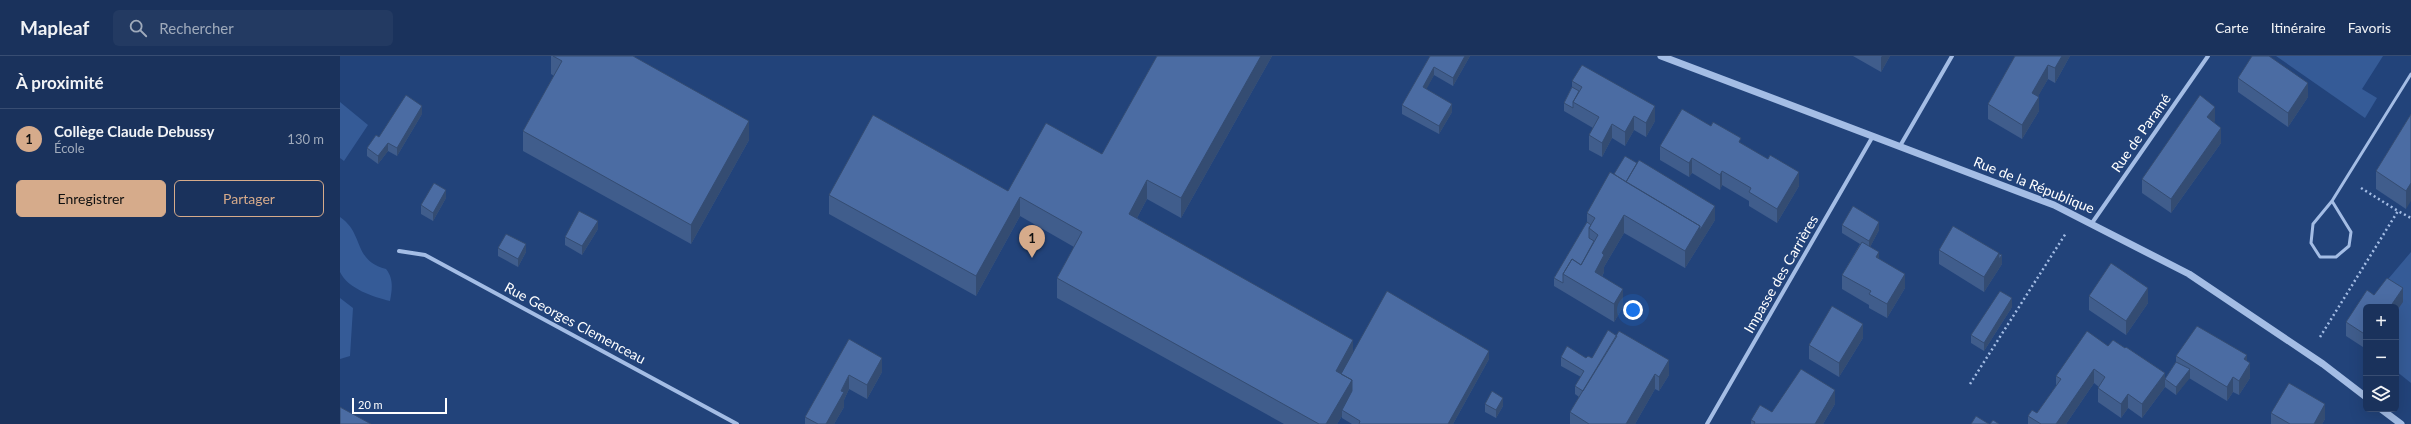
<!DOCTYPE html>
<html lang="fr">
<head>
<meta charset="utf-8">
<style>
	:root { --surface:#1a325c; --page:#233a62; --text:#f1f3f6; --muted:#9faabb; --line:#384d72; --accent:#d6ab8b }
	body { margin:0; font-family:Lato,sans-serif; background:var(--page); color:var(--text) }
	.controls { position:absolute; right:12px; bottom:12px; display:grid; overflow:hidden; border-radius:6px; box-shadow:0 4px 16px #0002 }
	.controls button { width:36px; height:36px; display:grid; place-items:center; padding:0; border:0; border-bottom:1px solid var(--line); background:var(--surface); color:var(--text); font:20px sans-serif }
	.scale { position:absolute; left:12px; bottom:10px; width:95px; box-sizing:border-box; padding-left:4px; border:2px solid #fff; border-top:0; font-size:11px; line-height:14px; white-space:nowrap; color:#fff; -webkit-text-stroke:3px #22437a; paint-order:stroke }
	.you { position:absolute; left:1293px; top:254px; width:14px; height:14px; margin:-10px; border:3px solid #fff; border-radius:50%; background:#1a73e8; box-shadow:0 0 0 6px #1a73e833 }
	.badge { display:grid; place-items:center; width:26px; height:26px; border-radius:50%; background:var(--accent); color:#111; font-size:13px; font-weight:700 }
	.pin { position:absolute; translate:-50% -33px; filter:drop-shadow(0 1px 2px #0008) }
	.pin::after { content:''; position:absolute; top:21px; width:14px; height:12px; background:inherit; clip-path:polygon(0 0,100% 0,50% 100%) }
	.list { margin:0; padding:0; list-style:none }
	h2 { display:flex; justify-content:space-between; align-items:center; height:52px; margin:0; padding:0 16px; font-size:17px }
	h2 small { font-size:13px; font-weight:400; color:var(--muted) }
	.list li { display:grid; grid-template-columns:26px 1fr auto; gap:12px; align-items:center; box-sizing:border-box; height:60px; padding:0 16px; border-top:1px solid var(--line) }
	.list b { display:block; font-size:15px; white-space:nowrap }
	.list p { margin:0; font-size:13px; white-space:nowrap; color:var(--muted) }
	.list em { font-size:13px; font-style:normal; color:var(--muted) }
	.actions { display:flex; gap:8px; padding:12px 16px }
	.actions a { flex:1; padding:9px 0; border:1px solid var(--accent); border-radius:6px; text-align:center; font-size:14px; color:var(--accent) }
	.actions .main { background:var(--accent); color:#111 }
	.icon { flex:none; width:22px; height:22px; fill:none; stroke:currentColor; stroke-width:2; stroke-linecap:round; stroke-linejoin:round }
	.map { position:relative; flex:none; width:2071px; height:368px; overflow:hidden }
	header { display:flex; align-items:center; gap:24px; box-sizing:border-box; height:56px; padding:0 20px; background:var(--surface); border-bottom:1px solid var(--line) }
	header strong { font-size:19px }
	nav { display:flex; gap:22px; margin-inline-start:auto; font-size:14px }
	.search { width:280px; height:36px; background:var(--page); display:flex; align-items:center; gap:10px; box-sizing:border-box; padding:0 14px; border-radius:6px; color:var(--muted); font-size:15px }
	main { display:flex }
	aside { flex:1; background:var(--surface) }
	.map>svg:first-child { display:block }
	.green { fill:#355b97 }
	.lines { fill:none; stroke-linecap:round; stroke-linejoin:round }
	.path { stroke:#a4bde5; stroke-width:2.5; stroke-dasharray:2 3; stroke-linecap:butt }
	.service { stroke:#a4bde5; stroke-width:3 }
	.minor { stroke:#a4bde5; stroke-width:4 }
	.tertiary { stroke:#a4bde5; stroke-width:7 }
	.wall { fill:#405d8c }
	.shaded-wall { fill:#344c72 }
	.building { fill:#4b6ca3; stroke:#344c72 }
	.labels { text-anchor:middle; stroke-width:3; stroke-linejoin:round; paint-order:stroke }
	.street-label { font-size:14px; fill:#fff; stroke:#22437a }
</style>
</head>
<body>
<header>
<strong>Mapleaf</strong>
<div class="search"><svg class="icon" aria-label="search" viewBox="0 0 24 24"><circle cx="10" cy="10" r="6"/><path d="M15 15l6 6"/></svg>Rechercher</div>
<nav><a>Carte</a><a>Itinéraire</a><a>Favoris</a></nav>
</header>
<main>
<aside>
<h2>À proximité<small></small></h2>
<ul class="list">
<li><span class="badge">1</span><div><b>Collège Claude Debussy</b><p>École</p></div><em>130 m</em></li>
</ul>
<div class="actions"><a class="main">Enregistrer</a><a>Partager</a></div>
</aside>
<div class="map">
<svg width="2071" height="368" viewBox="0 0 2071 368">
	<rect width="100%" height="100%" fill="#22437a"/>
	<path class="green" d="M1936,0h107l-21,33 15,9 -12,20z
		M0,46l28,23 -24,36 -4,-3z
		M0,161c25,17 12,43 46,52 8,10 6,21 4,32 -16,-4 -42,-12 -50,-29 0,-7 0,-45 0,-55z
		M2071,196v131l-15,-12v-64h-30l-20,29 21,-32z
		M0,242l13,10 -3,48 -10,3z"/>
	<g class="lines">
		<path class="path" d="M2021,132l37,23
			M1980,281l78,-126 13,7
			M1630,328l96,-151"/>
		<path class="service" d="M1992,145l19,31 -2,14 -13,11h-16l-9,-14 2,-19 19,-23 79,-127"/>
		<path class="minor" d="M1560,90l52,-90
			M1752,167l116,-167
			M59,195l26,4 312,169
			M1367,368l166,-288"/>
		<path class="tertiary" d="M1321,0l393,149 135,69 134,90 43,33
			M2041,353l20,15"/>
	</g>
	<path class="wall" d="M211,0h82l116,84 -58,104 -168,-93v-20l31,-55 -3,-2z
		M817,0h115l-91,162 -34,-19 -10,19 216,135 136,6 -36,65h-101l-10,-6v-2l-5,8h-53l-227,-126v-20l17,-31 -54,-31 -44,80 -147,-82v-19l179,-4 94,-37z
		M1090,0h40l-17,30 -19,-11 -8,14 26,23 -13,22 -37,-20v-9z
		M1513,0h37l-9,16z
		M1675,0h55l-15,27 -7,-4 -10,17 1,15 -17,28 -34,-20v-15z
		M1898,22l70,19 -20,30 -50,-35z
		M1232,25l83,40 -9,16 -12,-7 -9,16 -13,-8 -10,19 -13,-7v-15l4,-7 -29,-17v-8l8,-16z
		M82,58l-25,42 -9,-5 -10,13 -11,-8v-8l12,-11z
		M2071,58l-5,95 -30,-20v-18z
		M1875,65l-1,1 7,21 -50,70 -29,-20v-14z
		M1371,70l30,18 58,42 -22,37 -28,-17v-5l-27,-16 -2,5 -28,-17 -3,4 -29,-17v-14z
		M1274,118l101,46 -30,48 -61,-35 -20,34v5l-2,5 21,30 -9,15 -60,-36v-8l33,-56v-9z
		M106,142l-13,23 -12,-7v-9z
		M1502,169l37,5 -9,17 9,12 26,29 -18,30 -18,-10v-3l-27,-16v-14l18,-31 -18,-11z
		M258,173l-16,26 -17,-10v-8z
		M158,192l28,4 -8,15 -20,-11z
		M1599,194l60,4 3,10 -18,28 -45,-28z
		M2034,239l29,7 -37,5v42l-20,-13v-14z
		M1749,240l59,7 -22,32 -37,-25z
		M1672,251l-28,44 -13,-8v-8z
		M1523,282l-24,39 -30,-18v-14z
		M509,283l33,33 -15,27 -18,-10 -5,11v7l-10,17h-29v-7z
		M1768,290l57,33 11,-17v-6l71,5 3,17 -11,17 -6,-3 -6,9 -38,-23 -13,17 -11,-8 -23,31 -14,-10 -7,10 -23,-16v-14l1,-1 -5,-4 -28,41h-38v-8l9,-3 19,-27v-10z
		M1221,301l25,1h6l77,17 -10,16 -4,-2 -20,35h-65v-12l9,-15 -4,-3v-8l6,-9 -20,-11z
		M1145,348l18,2 -7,12 -11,-6z
		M1495,348l-12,20h-72v-4l21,-8z
		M1931,357l54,6 -3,5h-51z"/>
	<path class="shaded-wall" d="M921,0h11l-91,162v-20z
		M1125,0h5l-17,30v-8z
		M1542,0h8l-9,16v-15z
		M1722,0h8l-15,27v-15z
		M1708,9v14l-16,28v-14z
		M1094,11v8l-11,21v-9z
		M1968,27v14l-20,30v-14z
		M1699,41v14l-17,28v-14z
		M1112,48v8l-13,22v-8z
		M82,50v8l-25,42v-8z
		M1315,50v15l-9,16v-14z
		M1875,51v14l-8,10v-14z
		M1294,60v14l-9,16v-14z
		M409,65v19l-58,104v-19z
		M1272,68v14l-10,19v-14z
		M1881,72v15l-50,70v-14z
		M48,87v8l-10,13v-8z
		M1352,102v15l-3,4v-14z
		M1382,115v14l-2,5v-15z
		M1459,116v14l-22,37v-14z
		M807,124v19l-18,34v-19z
		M2071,127v18l-5,8v-18z
		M106,134v8l-13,23v-8z
		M680,141v19l-44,80v-20z
		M1375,150v14l-15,24v-14z
		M1284,159v18l-20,34v5l-9,18v-18l7,-19z
		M258,165v8l-16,26v-9z
		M1539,166v8l-10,19v-8z
		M1360,170v18l-15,24v-17z
		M186,188v8l-8,15v-8z
		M1539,196v14l-3,-9z
		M1659,197v6l3,-4v9l-18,28v-15z
		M1565,218v14l-18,30v-14z
		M1808,232v15l-22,32v-14z
		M2063,232v14l-7,10v-5h-6z
		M1283,233v18l-9,15v-18z
		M1672,242v9l-28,44v-8z
		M1523,268v14l-24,39v-14z
		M1013,284v19l-13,25 -4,-13z
		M1149,295v8l-36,65h-5z
		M1907,299v14l3,-6v15l-11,17v-14l5,-22z
		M542,302v14l-15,27v-14z
		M1329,304v15l-10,16v-14z
		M1754,313v14l-28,41h-10z
		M1850,313v9l-14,17v-8z
		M1825,317v14l-23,31v-14z
		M1315,318v15l-20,35h-9z
		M509,319v14l-5,11v7l-10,17h-8z
		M1893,321v15l-6,9v-14z
		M1012,324v20l-10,10v6l-5,8h-11z
		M1495,334v14l-12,20h-8z
		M1788,338v14l-7,10v-14z
		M1163,342v8l-7,12v-8z
		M1985,348v15l-3,5h-8z"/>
	<path class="building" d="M213,0h80l116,65 -58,104 -168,-94 39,-70z
		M817,0h104l-80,142 -34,-18 -18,34 224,126 -17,31 16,9 -26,44h-7l-262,-146 25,-46 -62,-35 -44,79 -147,-81 44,-80 135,76 38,-68 56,31z
		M1090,0h35l-12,22 -19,-11 -11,20 29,17 -13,22 -37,-21z
		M1675,0h47l-7,12 -7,-3 -16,28 7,4 -17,28 -34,-21z
		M1912,0h17l39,27 -20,30 -50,-35z
		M1242,9l73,41 -9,17 -12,-7 -9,16 -13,-8 -10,19 -13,-8 10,-18 -26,-15 9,-15 -10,-6z
		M1232,31l7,4 -6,11v6l-9,-5z
		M66,39l16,11 -25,42 -9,-5 -10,13 -11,-8 9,-13 3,2z
		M1860,39l15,12 -8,10 14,11 -50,71 -29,-20z
		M1342,53l29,17 2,-4 28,16 -2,4 29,17 2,-4 29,17 -22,37 -28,-17 2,-4 -29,-17 -2,4 -28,-17 -3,5 -29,-17z
		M2071,58v69l-5,8 -30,-20z
		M1285,100l12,7 -11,19 -12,-8z
		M1299,104l76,46 -15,24v-4l-74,-44z
		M1270,116l90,54 -15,25 -61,-36 -22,38 2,2 -9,17 28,17 -9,15 -51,-30 9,-15 9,6 17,-30 -9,-7 6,-10 -8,-5z
		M94,127l12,7 -13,23 -12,-8z
		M1513,150l26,16 -10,19 -27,-16z
		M239,155l19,10 -16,25 -17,-9z
		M1247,166l4,3 -2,3v10l5,3 -13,24 -9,-6 -9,15v9l-9,-5z
		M1613,170l46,27 -15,24 -45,-27z
		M166,178l20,10 -8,15 -20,-11z
		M1522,186l17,10 -3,5 29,17 -18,30 -18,-10 2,-3 -29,-16z
		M1659,198l3,1 -3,4z
		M1771,207l37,25 -22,33 -37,-25z
		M2047,222l16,10 -13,19h-24v28l-20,-13 21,-32 7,5z
		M1047,235l102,60 -41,73h-89l1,-3 -18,-11 10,-19v-11l-11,-6z
		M1660,235l12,7 -28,45 -13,-8z
		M1492,250l31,18 -24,39 -30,-18z
		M1857,270l50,29 -3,4 6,4 -11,18 -6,-4 -6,10 -51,-31z
		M1268,274l9,6 -34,55 -8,-5 9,-15 -23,-14 6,-11 19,12 2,-2 4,2z
		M1279,275l50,29 -10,17 -4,-3 -29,50h-37l-19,-12z
		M1747,275l21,15 5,-6 12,8 1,-1 39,26 -23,31 -14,-10 -7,10 -23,-16 7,-11 -11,-8 -38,55h-15l-13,-8 4,-6 5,3 24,-34 -5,-3z
		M509,283l33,19 -15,27 -18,-10 -8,16 3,1 -18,32h-8l-13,-7z
		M1836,306l14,7 -14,18 -11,-8z
		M1461,313l34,21 -20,34h-61l1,-2 -4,-2 9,-15 12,7z
		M1949,327l36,21 -11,20h-24l-19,-11z
		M1152,335l11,7 -7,12 -11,-6z
		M0,351l31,17h-31z
		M1636,360l13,8h-18z
		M1653,364l6,4h-9z"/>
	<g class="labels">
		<g class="street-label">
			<text transform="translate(1801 77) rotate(-55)" y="5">Rue de Paramé</text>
			<text transform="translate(1694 129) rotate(22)" y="5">Rue de la République</text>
			<text transform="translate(1441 218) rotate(-60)" y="5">Impasse des Carrières</text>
			<text transform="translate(235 267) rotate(28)" y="5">Rue Georges Clemenceau</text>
		</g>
	</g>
</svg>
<div class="controls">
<button>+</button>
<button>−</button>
<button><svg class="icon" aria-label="layers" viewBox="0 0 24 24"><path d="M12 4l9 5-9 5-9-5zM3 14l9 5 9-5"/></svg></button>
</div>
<div class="scale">20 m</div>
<div class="you"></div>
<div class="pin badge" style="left:692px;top:202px">1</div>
</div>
</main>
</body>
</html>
